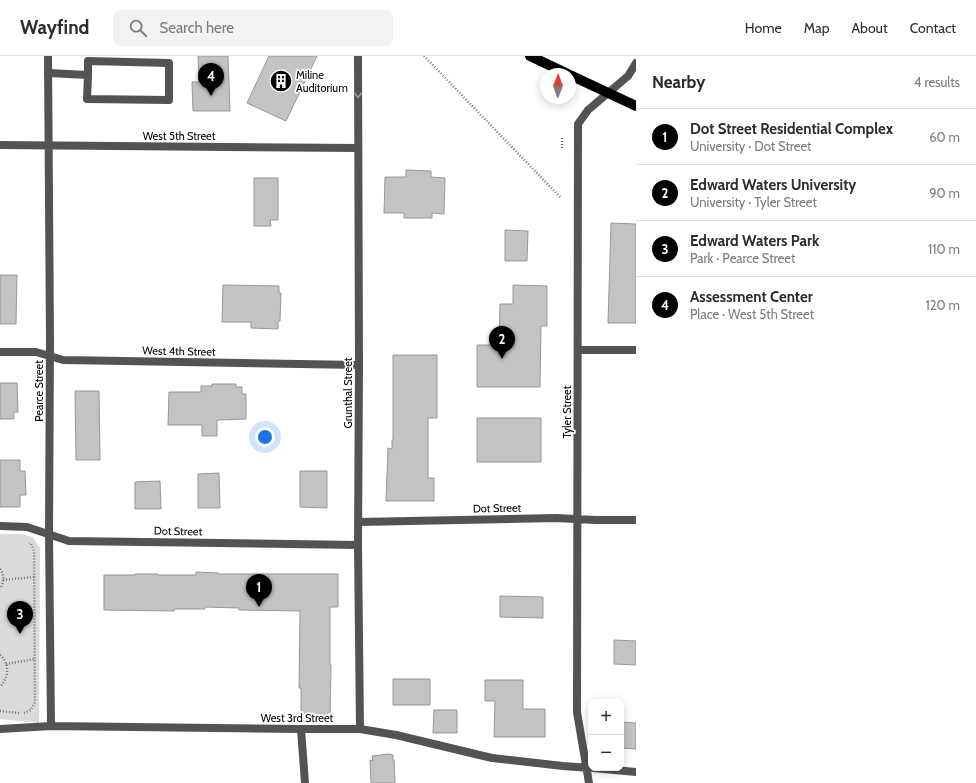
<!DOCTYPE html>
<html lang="en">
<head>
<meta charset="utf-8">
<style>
	:root { --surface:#fff; --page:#f2f2f3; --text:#2b2b33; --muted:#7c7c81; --line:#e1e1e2; --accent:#000 }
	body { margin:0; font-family:Cabin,sans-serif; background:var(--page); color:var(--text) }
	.controls { position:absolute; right:12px; bottom:12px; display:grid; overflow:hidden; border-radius:8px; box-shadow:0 2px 10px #0003 }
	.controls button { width:36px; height:36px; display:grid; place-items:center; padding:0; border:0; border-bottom:1px solid var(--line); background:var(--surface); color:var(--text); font:20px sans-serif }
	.compass { position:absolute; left:540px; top:12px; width:36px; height:36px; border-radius:50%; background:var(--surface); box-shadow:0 2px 10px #0003; rotate:1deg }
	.you { position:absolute; left:265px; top:381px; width:14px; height:14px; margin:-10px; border:3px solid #fff; border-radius:50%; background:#1a73e8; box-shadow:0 0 0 6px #1a73e833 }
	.badge { display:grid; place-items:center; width:26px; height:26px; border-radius:50%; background:var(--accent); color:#fff; font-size:13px; font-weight:700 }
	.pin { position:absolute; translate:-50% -33px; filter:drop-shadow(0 1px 2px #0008) }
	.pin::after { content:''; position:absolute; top:21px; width:14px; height:12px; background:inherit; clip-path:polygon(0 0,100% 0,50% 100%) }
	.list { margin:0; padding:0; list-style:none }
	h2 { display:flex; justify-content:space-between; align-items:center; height:52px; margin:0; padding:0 16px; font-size:17px }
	h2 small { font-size:13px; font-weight:400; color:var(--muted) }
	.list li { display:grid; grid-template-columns:26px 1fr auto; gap:12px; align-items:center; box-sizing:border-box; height:56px; padding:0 16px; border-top:1px solid var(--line) }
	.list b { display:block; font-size:15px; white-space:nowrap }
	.list p { margin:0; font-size:13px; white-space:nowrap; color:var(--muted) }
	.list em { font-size:13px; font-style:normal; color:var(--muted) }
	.icon { flex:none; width:22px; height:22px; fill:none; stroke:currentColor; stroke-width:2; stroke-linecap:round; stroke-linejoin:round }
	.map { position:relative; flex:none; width:636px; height:727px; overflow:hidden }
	header { display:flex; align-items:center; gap:24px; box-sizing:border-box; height:56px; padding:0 20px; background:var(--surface); border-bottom:1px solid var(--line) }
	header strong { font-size:19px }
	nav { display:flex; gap:22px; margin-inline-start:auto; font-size:14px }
	.search { width:280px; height:36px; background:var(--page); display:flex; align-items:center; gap:10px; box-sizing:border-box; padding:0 14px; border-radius:8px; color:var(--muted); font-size:15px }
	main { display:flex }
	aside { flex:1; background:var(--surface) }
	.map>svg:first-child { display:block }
	.green { fill:#dadada }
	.building { fill:#c3c3c3; stroke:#979797 }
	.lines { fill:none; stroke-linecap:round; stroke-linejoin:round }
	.path { stroke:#757575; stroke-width:2.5; stroke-dasharray:1 2; stroke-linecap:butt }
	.service { stroke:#535353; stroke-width:8 }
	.minor { stroke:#535353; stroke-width:8 }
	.primary { stroke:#000; stroke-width:10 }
	.oneway { stroke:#989898 }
	.labels { text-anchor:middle; stroke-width:3.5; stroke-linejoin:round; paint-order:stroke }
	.poi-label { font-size:11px; fill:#000; stroke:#fff; text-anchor:start }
	.street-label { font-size:11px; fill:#000; stroke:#fff }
</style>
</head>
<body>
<header>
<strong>Wayfind</strong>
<div class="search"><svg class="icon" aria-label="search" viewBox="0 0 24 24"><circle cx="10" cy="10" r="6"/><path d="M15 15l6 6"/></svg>Search here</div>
<nav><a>Home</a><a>Map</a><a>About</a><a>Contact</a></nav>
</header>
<main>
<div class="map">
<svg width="636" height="727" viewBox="0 0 636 727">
	<rect width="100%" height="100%" fill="#fff"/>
	<path class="green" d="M0,478h20l13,3 7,11 -1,175 -39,-4z"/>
	<path class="building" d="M198,0h30l2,55h-37l-1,-29h7z
		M269,0h48l-31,65 -39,-18z
		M406,114l25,1v6l14,1 -1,36 -12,-1v5h-28v-5h-20l1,-36h21z
		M254,122h24v42h-8l1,6h-17z
		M611,167l25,1v99h-28z
		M505,174l23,1 -1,30h-22z
		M0,219h17l-1,49h-16z
		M223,229l56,1v7h2l-1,28h-2v8l-27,-1v-6h-29z
		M513,229l34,1v40h-6l-1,61h-63v-42h22l1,-41h13z
		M393,299h44v63h-9v60h6v23h-48l2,-53 4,1v-9h1z
		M0,327h17l1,29h-4v7h-14z
		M212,328h24v3h6v7h4v25l-29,1v16h-15v-11h-34l1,-33h32v-6h11z
		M75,335h24l1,69h-24z
		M477,362h64v44h-64z
		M0,404h20v11h5l1,24h-6v12h-20z
		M300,415h27v37l-27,-1z
		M219,417l1,35h-22v-34z
		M160,425l1,28h-26v-27z
		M196,516l22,1v1h120v33h-8v58h1l-1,53h-29v-30h-2l1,-77 -61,-1v-2l-34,-1v2h-31v2l-70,-1v-35h31v-1h23v1h38z
		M500,540l43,1v21l-43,-1z
		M614,584l22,1v24l-22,-1z
		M393,623h37v26h-37z
		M485,624h38v29h22v28h-51l1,-36h-10z
		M434,654h23v23h-24z
		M621,666l15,1v26l-15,-1z
		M389,698l4,1v5h1l1,23h-24l-1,-23 3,1 -1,-5z"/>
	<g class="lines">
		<path class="path" d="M424,0l137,142
			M562,82v11
			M0,513c5,7 4,13 0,20
			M3,524l31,-3
			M0,599c10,9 9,22 0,32
			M6,608l29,-5
			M0,655l19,2
			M24,657l7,-3 4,-8 -1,-151 -3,-7 -2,-1"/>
		<path class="service" d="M48,17l40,2v-14l81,2v37l-82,-1 1,-24"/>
		<path class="minor" d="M48,0l2,285 -1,193 2,192
			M358,0l1,309 -1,180 2,184
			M0,89l358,3
			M578,294h58
			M0,296h36l27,8 296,5
			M359,466l197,-4 40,2h40
			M0,470l27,1 42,14 289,4
			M0,673l51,-3 250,3h59l36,6 96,23 71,8 27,2
			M301,673l4,54
			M593,712l43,4
			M589,727l-12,-71 1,-588 10,-14 40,-34 8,-13"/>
		<path class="primary" d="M530,0l38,18
			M570,19l66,31"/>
	</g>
	<defs><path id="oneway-chevron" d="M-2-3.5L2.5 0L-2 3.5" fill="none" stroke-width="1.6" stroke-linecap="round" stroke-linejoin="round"/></defs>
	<use class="oneway" href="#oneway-chevron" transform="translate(358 39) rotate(90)"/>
	<defs>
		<g id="building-disc" transform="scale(1.15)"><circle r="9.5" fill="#000" stroke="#fff"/><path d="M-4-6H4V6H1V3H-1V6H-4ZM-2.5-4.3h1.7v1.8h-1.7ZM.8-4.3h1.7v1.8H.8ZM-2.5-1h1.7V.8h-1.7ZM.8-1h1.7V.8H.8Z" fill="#fff"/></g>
	</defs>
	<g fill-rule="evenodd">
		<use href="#building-disc" x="281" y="25"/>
	</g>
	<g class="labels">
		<g class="poi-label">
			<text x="296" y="23">Miline<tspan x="296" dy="13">Auditorium</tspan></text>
		</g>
		<g class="street-label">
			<text x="179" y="84">West 5th Street</text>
			<text transform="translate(179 295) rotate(1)" y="4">West 4th Street</text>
			<text transform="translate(39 335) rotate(-90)" y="4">Pearce Street</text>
			<text transform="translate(348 337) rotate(-90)" y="4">Grunthal Street</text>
			<text transform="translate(567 356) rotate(-90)" y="4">Tyler Street</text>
			<text transform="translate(497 452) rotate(-1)" y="4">Dot Street</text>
			<text transform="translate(178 475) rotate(1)" y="4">Dot Street</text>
			<text x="297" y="666">West 3rd Street</text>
		</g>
	</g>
</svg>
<div class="controls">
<button>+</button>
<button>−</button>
</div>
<svg class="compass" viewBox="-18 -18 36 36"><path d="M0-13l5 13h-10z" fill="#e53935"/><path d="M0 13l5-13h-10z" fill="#7c7c81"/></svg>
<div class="you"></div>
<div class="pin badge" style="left:259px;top:551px">1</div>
<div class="pin badge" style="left:502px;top:303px">2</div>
<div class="pin badge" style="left:20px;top:578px">3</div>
<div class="pin badge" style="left:211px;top:40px">4</div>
</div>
<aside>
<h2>Nearby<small>4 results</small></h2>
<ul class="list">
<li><span class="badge">1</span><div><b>Dot Street Residential Complex</b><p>University · Dot Street</p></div><em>60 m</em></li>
<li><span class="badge">2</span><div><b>Edward Waters University</b><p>University · Tyler Street</p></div><em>90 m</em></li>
<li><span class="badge">3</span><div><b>Edward Waters Park</b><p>Park · Pearce Street</p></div><em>110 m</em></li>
<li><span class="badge">4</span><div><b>Assessment Center</b><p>Place · West 5th Street</p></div><em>120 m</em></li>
</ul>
</aside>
</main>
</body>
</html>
